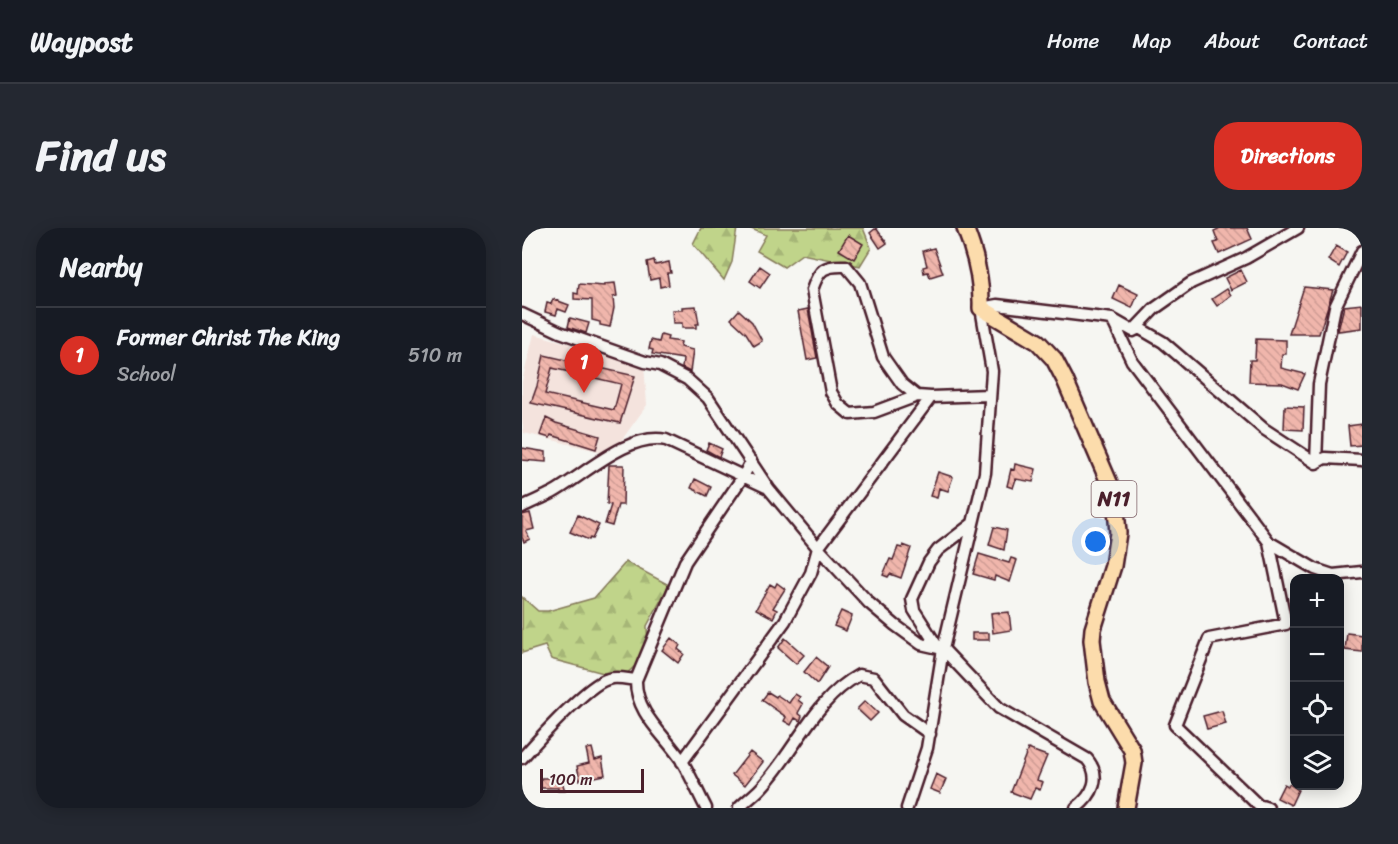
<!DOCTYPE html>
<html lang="en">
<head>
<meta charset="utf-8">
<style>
	:root { --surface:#171b24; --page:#242831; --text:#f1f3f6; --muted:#9ea1a6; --line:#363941; --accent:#d93025 }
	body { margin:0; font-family:Sriracha,sans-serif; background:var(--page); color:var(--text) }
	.controls { position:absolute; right:18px; bottom:18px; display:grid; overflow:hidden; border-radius:12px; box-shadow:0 3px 15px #0003 }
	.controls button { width:54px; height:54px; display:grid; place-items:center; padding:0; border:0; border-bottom:2px solid var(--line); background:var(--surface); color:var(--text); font:30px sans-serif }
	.scale { position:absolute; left:18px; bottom:15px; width:104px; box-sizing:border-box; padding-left:6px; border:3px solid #4a1f2b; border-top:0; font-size:16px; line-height:21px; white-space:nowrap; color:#4a1f2b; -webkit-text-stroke:4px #f6f6f2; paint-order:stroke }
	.you { position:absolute; left:574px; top:314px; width:21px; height:21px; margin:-15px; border:4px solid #fff; border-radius:50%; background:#1a73e8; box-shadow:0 0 0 9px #1a73e833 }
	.badge { display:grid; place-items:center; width:39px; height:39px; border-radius:50%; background:var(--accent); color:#fff; font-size:20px; font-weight:700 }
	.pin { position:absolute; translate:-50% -50px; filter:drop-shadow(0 2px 3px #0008) }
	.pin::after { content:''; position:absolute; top:32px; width:21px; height:18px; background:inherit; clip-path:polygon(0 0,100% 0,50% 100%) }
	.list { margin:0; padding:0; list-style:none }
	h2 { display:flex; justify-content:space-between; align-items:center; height:78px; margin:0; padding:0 24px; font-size:26px }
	h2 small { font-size:20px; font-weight:400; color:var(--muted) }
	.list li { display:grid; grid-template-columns:39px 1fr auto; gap:18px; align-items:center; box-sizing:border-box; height:96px; padding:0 24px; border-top:2px solid var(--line) }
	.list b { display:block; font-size:22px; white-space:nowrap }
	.list p { margin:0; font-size:20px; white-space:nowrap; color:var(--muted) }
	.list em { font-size:20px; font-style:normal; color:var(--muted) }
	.icon { flex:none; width:33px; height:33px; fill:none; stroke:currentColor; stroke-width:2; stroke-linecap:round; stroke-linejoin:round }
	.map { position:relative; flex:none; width:840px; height:580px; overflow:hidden; border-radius:24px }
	header { display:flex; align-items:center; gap:36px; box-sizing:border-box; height:84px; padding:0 30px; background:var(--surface); border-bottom:2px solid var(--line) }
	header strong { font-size:28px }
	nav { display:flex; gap:33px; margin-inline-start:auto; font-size:21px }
	.intro { display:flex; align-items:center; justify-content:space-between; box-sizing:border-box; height:144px; padding:0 36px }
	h1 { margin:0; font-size:42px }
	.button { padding:15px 27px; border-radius:24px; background:var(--accent); color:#fff; font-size:21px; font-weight:700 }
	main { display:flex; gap:36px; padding:0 36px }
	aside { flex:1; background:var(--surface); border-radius:24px; box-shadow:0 3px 15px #0003 }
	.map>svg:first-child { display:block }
	.built { fill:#f4e3dd }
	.forest { fill:url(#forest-firs); stroke:#857a5a; stroke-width:1.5 }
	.building { fill:url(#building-back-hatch); stroke:#4a1f2b; stroke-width:1.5; fill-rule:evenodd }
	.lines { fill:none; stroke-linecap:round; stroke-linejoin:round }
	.minor-casing { stroke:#4a1f2b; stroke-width:15 }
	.highway-casing { stroke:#4a1f2b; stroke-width:20 }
	.minor { stroke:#f6f6f2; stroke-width:10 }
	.highway { stroke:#fcdcac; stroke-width:15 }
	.labels { text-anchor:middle; stroke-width:6; stroke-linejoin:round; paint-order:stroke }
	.shield { fill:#f6f6f2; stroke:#7e6067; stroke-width:1.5 }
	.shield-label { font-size:21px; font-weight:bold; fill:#4a1f2b }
</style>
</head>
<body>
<header>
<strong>Waypost</strong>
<nav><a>Home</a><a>Map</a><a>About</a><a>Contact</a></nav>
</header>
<div class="intro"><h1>Find us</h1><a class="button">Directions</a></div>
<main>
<aside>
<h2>Nearby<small></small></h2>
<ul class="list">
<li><span class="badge">1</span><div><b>Former Christ The King</b><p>School</p></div><em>510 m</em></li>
</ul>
</aside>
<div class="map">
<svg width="840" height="580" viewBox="0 0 840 580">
	<defs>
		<pattern id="forest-firs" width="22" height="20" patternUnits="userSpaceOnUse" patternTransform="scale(1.5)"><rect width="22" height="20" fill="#c0d48a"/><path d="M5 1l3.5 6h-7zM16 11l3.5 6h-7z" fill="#a6b677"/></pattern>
		<pattern id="building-back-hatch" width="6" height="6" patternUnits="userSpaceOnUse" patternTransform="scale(1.5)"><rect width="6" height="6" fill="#f0b6ac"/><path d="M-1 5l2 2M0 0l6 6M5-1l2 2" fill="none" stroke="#cf9c94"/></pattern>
	</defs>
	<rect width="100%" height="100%" fill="#f6f6f2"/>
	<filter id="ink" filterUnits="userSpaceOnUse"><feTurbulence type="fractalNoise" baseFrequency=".0167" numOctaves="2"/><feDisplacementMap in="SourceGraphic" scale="12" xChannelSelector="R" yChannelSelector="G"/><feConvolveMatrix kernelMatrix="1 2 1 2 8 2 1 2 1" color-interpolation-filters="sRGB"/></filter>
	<g filter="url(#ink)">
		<path class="built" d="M12,106l110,30 3,41 -29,40 -17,7 -77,-19 -2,-14v-37z"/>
		<path class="forest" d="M179,0h36l-5,34 -8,18 -31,-36z
			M227,0h114l8,20 -11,18 -58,-12 -18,13 -27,-16 9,-16z
			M104,334l43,23 -22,41 1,28 -26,24 -71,-19 -6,-13 -23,7v-56l16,14h10l46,-13z"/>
		<path class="building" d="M354,0l11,15 -7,5 -10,-15z
			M698,0h27l5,11 -33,15 -5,-11 4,-1 -4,-11z
			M326,7l15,9 -9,15 -15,-9z
			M814,18l11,6 -8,15 -11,-7z
			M412,20l9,25 -13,4 -2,-5 -4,1 -1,-6 4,-1 -4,-15z
			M132,32l1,5 14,-3 2,11h-4l2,12 -9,2 -1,-9 -9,2 -3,-18z
			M238,38l10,7 -10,15 -10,-7z
			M719,42l6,12 -16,8 -6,-12z
			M93,55l2,13 -4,1 1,11 -4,19 -10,-2v-3l-8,-2v-20l-18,-1v-6l4,1 1,-10 25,2v-2z
			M597,57l19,9 -6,14 -19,-9z
			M782,59l29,3 -14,44h-30z
			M705,61l4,6 -14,11 -5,-7z
			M31,71l16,6 -3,7 -8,-3 -2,6 -11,-3 2,-9 4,1z
			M840,76v24l-24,3 6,-25z
			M174,78l3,18h-3v4h-14v-5h-9l-1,-13h10v-3z
			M286,81l9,49 -10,2 -9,-49z
			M217,82l13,12 10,19 -8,5 -8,-13 -15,-14z
			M48,90l19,5 -3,10 -18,-6z
			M139,107l7,2 -1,3 14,2 -1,5 13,3 -3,22 -8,-4 1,-9 -31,-5 1,-4 -4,-1 2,-9 8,2z
			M734,111l30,1v14h-4l-1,14 24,6 -7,15 -16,-6 -33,-1 1,-22h5z
			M22,127l91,21 -15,47 -89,-20 6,-17zM30,140l69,16 -7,26 -69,-16z
			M763,178l19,1 -1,23 -19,-1z
			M24,190l10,5 44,13 -4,13 -45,-14 -1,3 -10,-3z
			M840,196v21l-12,1 -2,-20z
			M187,215l13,6 -3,8 -13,-7z
			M0,220l24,4v10l-24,-2z
			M493,236l21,5 -3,13 -17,-3 -3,9 -6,-2 4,-17 3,1z
			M87,237h15l-1,40h-5l-6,21 -7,-2 6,-19 -4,-1z
			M416,244l15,5 -5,14 -9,-3 -2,10 -7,-2z
			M173,251l16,8 -4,9 -16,-8z
			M8,285l4,16 -8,2 4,8 -6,3 -2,-5v-22z
			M56,287l21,10 -7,14 -2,-1 -1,2 -19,-8z
			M472,299l13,3 -3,20 -15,-5z
			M381,317l8,3 -10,30 -11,-4 -2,3 -5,-2 7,-16 3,1 5,-13 4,1z
			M457,326l30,9 2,-5 6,2 -7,22 -15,-6 -1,4 -21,-6z
			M255,355l8,6 -12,19 4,2 -4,8 -17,-9 14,-25 5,3z
			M319,383l11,5 -6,15 -12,-5z
			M477,384v1l10,-1 2,18 -18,3 -2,-20z
			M450,405h17v7h-17z
			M825,405l15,2v17l-17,-2z
			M149,410l9,7 -2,4 6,5 -6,9 -16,-13z
			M263,410l19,17 -8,9 -18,-16z
			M294,429l12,10 -11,17 -13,-12z
			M246,464l8,5 1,-2 12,8 6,-9 5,3 -2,3 5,4 -5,9 4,3 -2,5 -5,-3 -4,7 -7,-4 2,-4 -24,-17z
			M343,473l13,12 -8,8 -13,-12z
			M700,483l4,13 -19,5 -4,-13z
			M70,520l3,12 7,-2 3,17 -25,5 -3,-14 12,-3 -3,-14z
			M506,521l19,7 -10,24 6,2 -3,8 -5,-2 -5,11 -19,-7z
			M228,524l13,10 -18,23 -13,-10z
			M414,546l10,5 -6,14 -10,-4z
			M19,550h20l4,13h-7v-3h-17z
			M762,556l4,2 1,-2 9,6 -7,15 -14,-7z"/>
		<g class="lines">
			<g class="minor-casing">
				<path id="minor" d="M0,86l38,18 85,30 15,3 27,14 21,19 61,91 49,59 113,-151 59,-2
					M590,91l20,42 137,181 17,82 -77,15 -34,86 83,80 10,3
					M612,102l20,-21 37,-26 55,-25 52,-30
					M395,168l-15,-12 -19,-27 -23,-74 -14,-17c-22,-1 -27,3 -34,24l19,102 7,12 12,10 24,-2 43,-16 14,1
					M794,235l3,-79 16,-77 27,-56
					M0,279c10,-5 20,-9 30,-14 31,-17 76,-61 114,-53l100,47
					M747,314l46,27 18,6 29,-3
					M296,320l51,55 26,22 26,19 22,5 56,59 88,51c15,18 6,36 -11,49
					M415,418l-23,-36 -2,-11 17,-37 9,-12 34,-26
					M0,530c15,-17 66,-74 86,-79 8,-3 19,0 28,1
					M160,534l103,-141 26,-48 7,-25
					M184,580c-8,-15 -15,-32 -24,-47 -17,-26 -47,-48 -46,-81l49,-118 59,-87 7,-14
					M217,580c6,-6 14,-12 20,-18 36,-37 54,-90 100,-115l15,3 29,37 27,19
					M385,580l20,-60 16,-99 42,-176 7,-102 -11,-63 16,-3 115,14 21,12 6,-3 24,14 101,87 52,34 9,-5 37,2"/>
			</g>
			<g class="highway-casing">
				<path id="highway" d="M443,0c10,25 17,53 16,80l57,34 16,17 11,21 46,107 5,22 2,24 -5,33 -20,63 -1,11 5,42 5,19 30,49 2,13 -8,45"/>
			</g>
			<use href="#minor" class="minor"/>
			<use href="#highway" class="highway"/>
		</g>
	</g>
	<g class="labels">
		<rect class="shield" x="569.5" y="253" width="45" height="36" rx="4.5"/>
		<g class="shield-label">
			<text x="592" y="278">N11</text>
		</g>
	</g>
</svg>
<div class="controls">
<button>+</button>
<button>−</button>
<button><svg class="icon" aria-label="locate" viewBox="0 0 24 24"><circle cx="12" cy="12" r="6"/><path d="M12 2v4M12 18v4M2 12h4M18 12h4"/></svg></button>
<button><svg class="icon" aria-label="layers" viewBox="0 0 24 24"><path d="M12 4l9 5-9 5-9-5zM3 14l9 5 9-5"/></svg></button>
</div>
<div class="scale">100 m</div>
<div class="you"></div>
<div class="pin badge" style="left:62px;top:165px">1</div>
</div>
</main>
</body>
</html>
